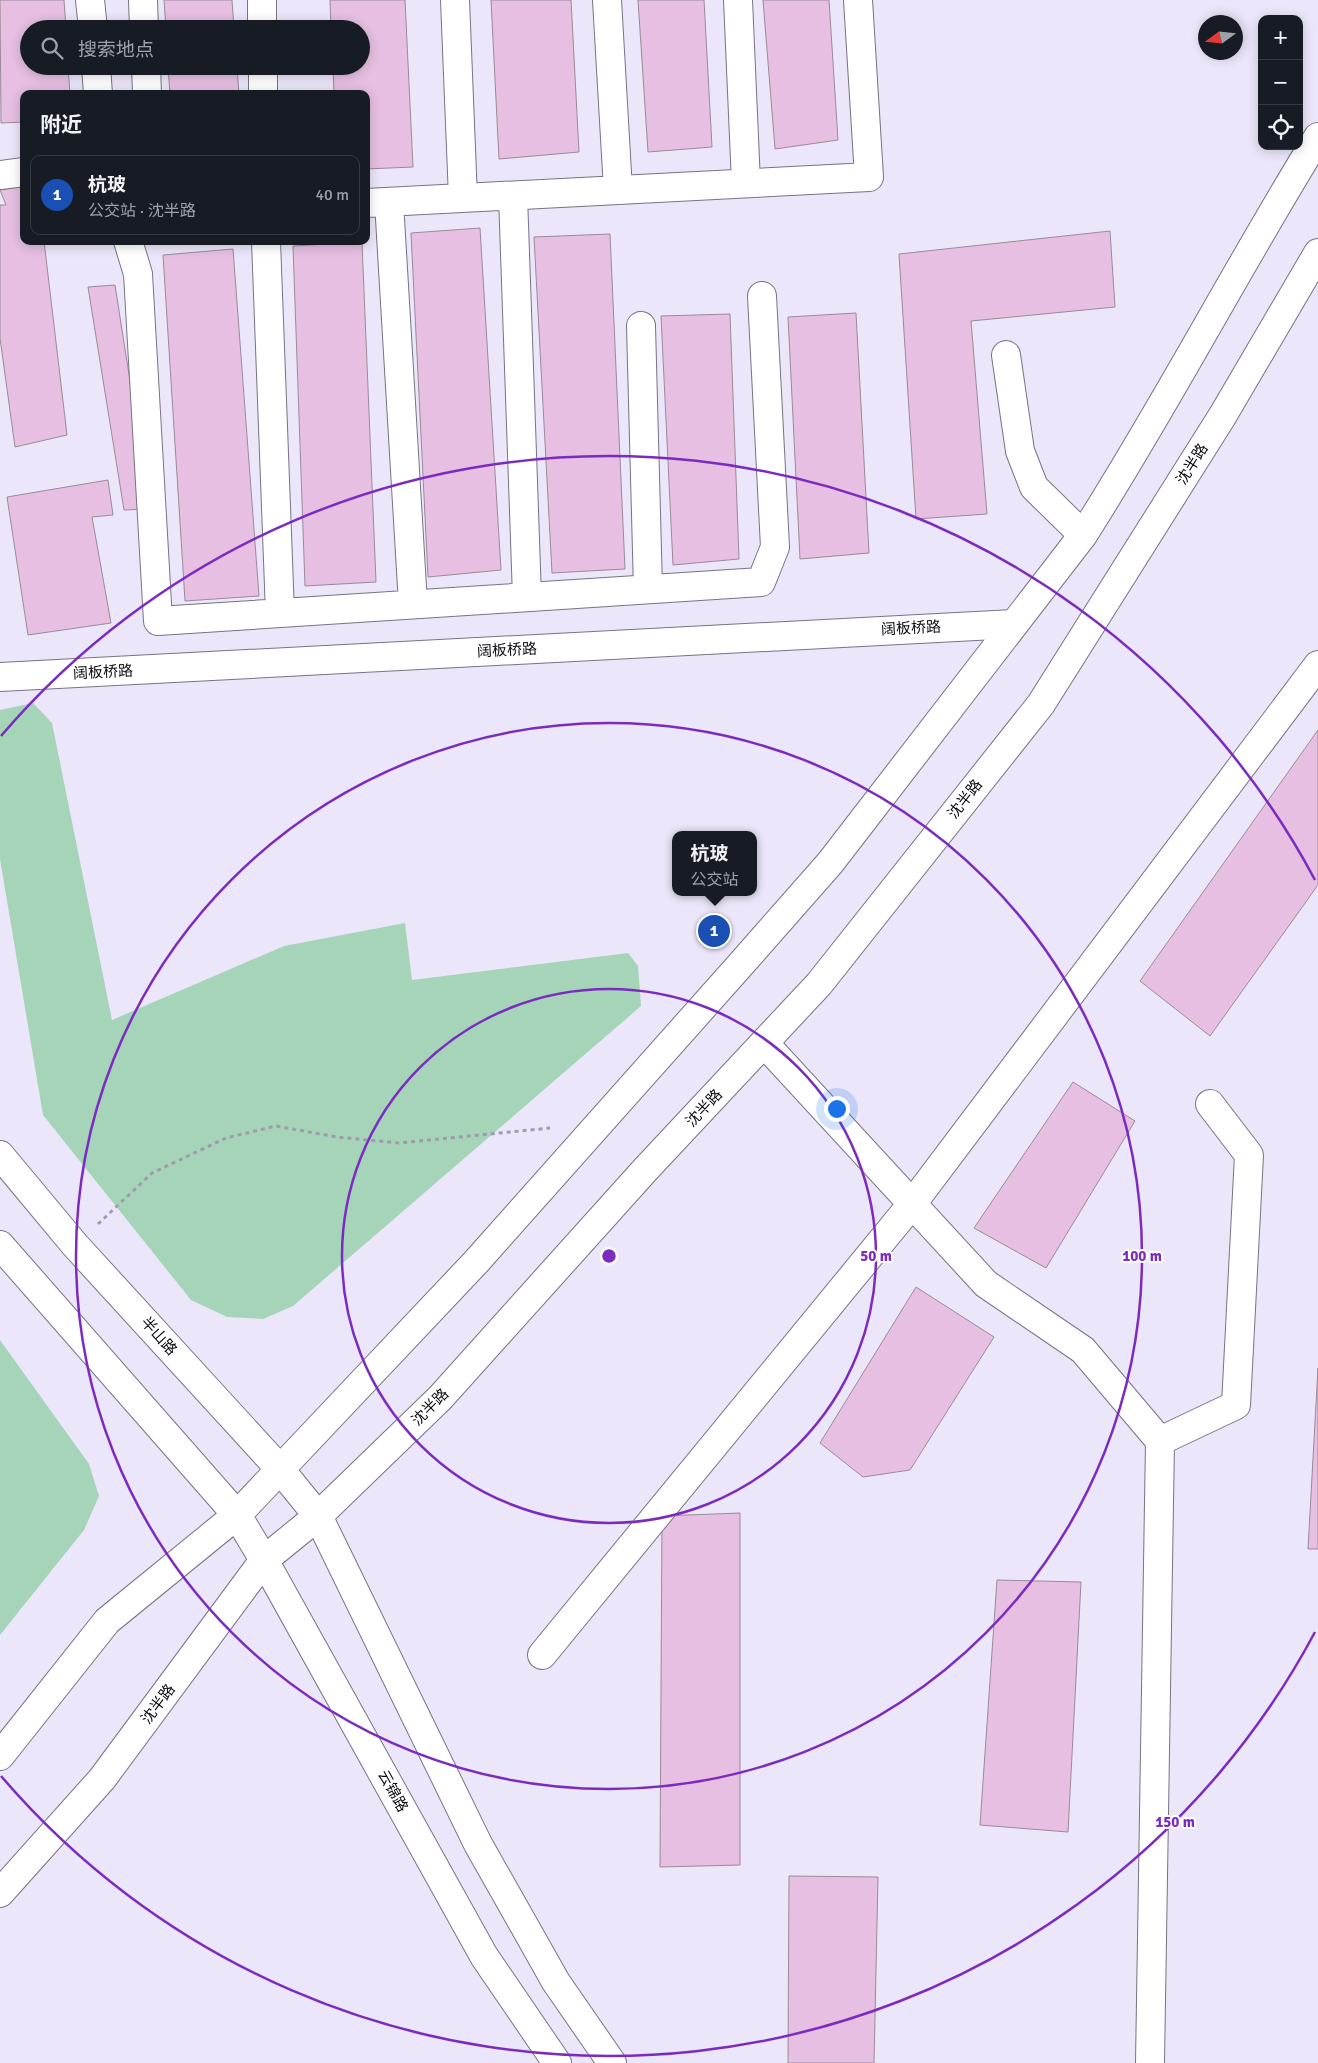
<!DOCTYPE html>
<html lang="zh">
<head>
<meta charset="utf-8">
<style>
	:root { --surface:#171b24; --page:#242831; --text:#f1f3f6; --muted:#9ea1a6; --line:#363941; --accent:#238b05 }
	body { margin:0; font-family:Signika,"Noto Sans SC",sans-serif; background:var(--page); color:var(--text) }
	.controls { position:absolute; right:15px; top:15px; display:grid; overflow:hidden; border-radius:10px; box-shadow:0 2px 12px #0003 }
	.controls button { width:45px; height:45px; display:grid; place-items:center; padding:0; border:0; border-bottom:1px solid var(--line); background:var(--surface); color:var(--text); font:25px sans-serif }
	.compass { position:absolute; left:1198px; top:15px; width:45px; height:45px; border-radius:50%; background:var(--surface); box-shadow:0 2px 12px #0003; rotate:255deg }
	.you { position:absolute; left:836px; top:1108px; width:18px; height:18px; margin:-12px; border:4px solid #fff; border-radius:50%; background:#1a73e8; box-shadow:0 0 0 8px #1a73e833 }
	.badge { display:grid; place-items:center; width:32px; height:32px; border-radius:50%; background:var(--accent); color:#fff; font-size:16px; font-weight:700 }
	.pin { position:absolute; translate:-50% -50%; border:2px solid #fff; box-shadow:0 1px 5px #0006 }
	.popup { position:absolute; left:672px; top:831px; width:85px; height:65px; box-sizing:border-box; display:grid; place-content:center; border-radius:10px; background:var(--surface); filter:drop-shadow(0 1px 4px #0005); font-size:16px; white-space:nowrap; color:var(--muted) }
	.popup b { font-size:19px; color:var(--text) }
	.popup::after { content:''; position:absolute; left:50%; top:100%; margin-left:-10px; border:10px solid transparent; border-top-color:var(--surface) }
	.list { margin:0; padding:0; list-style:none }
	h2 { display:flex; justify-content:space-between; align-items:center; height:65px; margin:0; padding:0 20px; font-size:21px }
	h2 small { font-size:16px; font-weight:400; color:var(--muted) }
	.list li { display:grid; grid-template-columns:32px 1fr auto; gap:15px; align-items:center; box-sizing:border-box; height:80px; margin:0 10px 10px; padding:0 10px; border:1px solid var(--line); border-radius:10px }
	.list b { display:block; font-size:19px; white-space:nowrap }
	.list p { margin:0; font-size:16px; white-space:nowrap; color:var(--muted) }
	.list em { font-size:16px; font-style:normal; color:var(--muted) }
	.icon { flex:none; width:28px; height:28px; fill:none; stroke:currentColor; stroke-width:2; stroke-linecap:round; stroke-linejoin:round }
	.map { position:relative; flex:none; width:1318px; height:2063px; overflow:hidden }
	.search { position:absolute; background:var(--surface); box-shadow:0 2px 12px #0003; left:20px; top:20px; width:350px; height:55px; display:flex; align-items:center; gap:12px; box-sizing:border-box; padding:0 18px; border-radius:28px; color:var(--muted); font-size:19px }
	.panel { position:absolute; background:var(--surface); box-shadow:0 2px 12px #0003; left:20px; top:90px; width:350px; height:155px; border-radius:10px }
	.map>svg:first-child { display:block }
	.green { fill:#a5d4b9 }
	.building { fill:#e6bfe3; stroke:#9a8a98 }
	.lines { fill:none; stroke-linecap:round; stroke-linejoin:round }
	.minor-casing { stroke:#787284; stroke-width:30 }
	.major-casing { stroke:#787284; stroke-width:30 }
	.path { stroke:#a09bab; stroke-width:3; stroke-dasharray:4 4; stroke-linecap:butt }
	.minor { stroke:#fff; stroke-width:28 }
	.major { stroke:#fff; stroke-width:28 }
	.ring { fill:none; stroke:#7b2cbf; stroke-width:2.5 }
	.labels { text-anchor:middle; stroke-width:4; stroke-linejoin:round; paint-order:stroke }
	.street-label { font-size:15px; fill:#0c0a11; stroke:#fff }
	.centre { fill:#7b2cbf; stroke:#fff; stroke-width:2.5 }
	.ring-label { font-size:15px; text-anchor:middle; font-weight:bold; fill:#7b2cbf; stroke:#fff; stroke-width:4; stroke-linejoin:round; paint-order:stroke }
</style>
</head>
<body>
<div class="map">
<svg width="1318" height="2063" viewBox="0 0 1318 2063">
	<rect width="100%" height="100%" fill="#ece6fa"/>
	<path class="green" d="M33,703l19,20 60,297 172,-74 121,-23 7,57 216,-27 10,13 3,40 -348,300 -30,13 -36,-2 -36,-17 -148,-185 -43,-256v-149z
		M0,1340l89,124 10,32 -15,34 -84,105z"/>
	<path class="building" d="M0,0h64l2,29h-37v37h39l2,28h-46v28l-23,1z
		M164,0h68l2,29h-68z
		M330,0h75l8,167 -47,2v-75h-32l-1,-28h28v-37h-30z
		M491,0h80l8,152 -80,7z
		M638,0h66l8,147 -64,5z
		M763,0h66l9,140 -63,9z
		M168,66h69l2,28h-69z
		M24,186v55h20l23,194 -52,12 -15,-109v-133h6l-6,-15z
		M480,228l21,342 -73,7 -17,-344z
		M1110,231l5,76 -144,14 16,193 -71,5 -17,-265z
		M610,234l15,335 -73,4 -18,-336z
		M362,242l14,340 -71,4 -12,-340z
		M233,249l26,347 -74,5 -22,-346z
		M115,285l35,224 -26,1 -36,-223z
		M856,313l13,240 -69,6 -12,-242z
		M730,314l9,245 -66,6 -12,-249z
		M108,480l5,35 -21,2 19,106 -83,12 -21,-138z
		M1318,730v155l-108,151 -70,-55z
		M1073,1082l62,39 -89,147 -72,-40z
		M916,1287l78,50 -84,133 -47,7 -43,-34z
		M1318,1368v181h-10z
		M740,1513v352l-80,2 2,-351z
		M997,1580l84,2 -13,250 -88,-7z
		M789,1876l89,1 -4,186h-86z"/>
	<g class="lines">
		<g class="minor-casing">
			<path id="minor" d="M90,0l3,29
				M143,0l1,29
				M262,0v29
				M455,0l8,198
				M607,0l11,190
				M738,0l8,183
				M96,66l2,28
				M146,66l1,28
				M263,66v28
				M0,175l24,-3
				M513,196l14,401
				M389,202l24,402
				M366,203l503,-26 -11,-177
				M128,241l10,33 20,347 603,-39 14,-35 -13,-251
				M266,241l14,372
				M641,326l7,263
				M1006,355l14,96 14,36 49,48
				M0,677l1014,-53
				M765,1044l221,240 97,66 77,91
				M542,1655l370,-451 406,-539
				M1150,2063l10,-622 76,-36 13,-250 -39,-51"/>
		</g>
		<g class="major-casing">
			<path id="major" d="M0,1155l75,90 204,223 39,48 160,328 78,138 56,81
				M0,1245l237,270 27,45 220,396 73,107
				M0,1756l107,-135 130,-106 239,-253 266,-299 88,-100 253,-328c83,-130 154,-267 235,-398
				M0,1893l102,-114 162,-219 54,-44 122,-118 205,-228 174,-186 222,-280 182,-289 95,-162"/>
		</g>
		<path class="path" d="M98,1224l54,-51 74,-35 50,-12 61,11 62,6 151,-15"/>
		<use href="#minor" class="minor"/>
		<use href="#major" class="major"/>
	</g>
	<g class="ring">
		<circle cx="609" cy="1256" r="267"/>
		<circle cx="609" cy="1256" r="533"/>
		<path d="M1315 1632A800 800 0 0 1 1 1776M1 736A800 800 0 0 1 1315 880"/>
	</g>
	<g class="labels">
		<g class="street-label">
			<text transform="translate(1192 464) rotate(-58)" y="5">沈半路</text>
			<text transform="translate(911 628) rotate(-3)" y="5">阔板桥路</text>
			<text transform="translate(507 650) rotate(-3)" y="5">阔板桥路</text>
			<text transform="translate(103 672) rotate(-3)" y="5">阔板桥路</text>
			<text transform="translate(965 799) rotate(-52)" y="5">沈半路</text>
			<text transform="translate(704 1108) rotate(-47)" y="5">沈半路</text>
			<text transform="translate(159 1336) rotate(48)" y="5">半山路</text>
			<text transform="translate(430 1407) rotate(-45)" y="5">沈半路</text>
			<text transform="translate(158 1704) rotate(-53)" y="5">沈半路</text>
			<text transform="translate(393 1791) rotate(61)" y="5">云锦路</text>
		</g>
	</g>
	<circle cx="609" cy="1256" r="8" class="centre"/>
	<g class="ring-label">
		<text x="876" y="1261">50 m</text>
		<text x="1142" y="1261">100 m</text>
		<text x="1175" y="1827">150 m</text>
	</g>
</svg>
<div class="controls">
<button>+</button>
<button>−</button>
<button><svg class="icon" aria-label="locate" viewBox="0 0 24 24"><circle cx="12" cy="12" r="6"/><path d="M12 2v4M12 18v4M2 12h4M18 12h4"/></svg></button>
</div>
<svg class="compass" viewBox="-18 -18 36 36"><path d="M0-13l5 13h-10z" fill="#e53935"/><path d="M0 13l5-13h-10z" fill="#9ea1a6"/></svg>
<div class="you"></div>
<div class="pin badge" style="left:714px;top:931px;background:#1a4fb4">1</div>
<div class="popup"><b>杭玻</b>公交站</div>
<div class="search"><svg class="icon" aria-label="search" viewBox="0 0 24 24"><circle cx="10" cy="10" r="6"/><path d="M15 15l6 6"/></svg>搜索地点</div>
<section class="panel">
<h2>附近<small></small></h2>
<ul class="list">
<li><span class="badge" style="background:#1a4fb4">1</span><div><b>杭玻</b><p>公交站 · 沈半路</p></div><em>40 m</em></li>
</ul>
</section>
</div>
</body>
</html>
